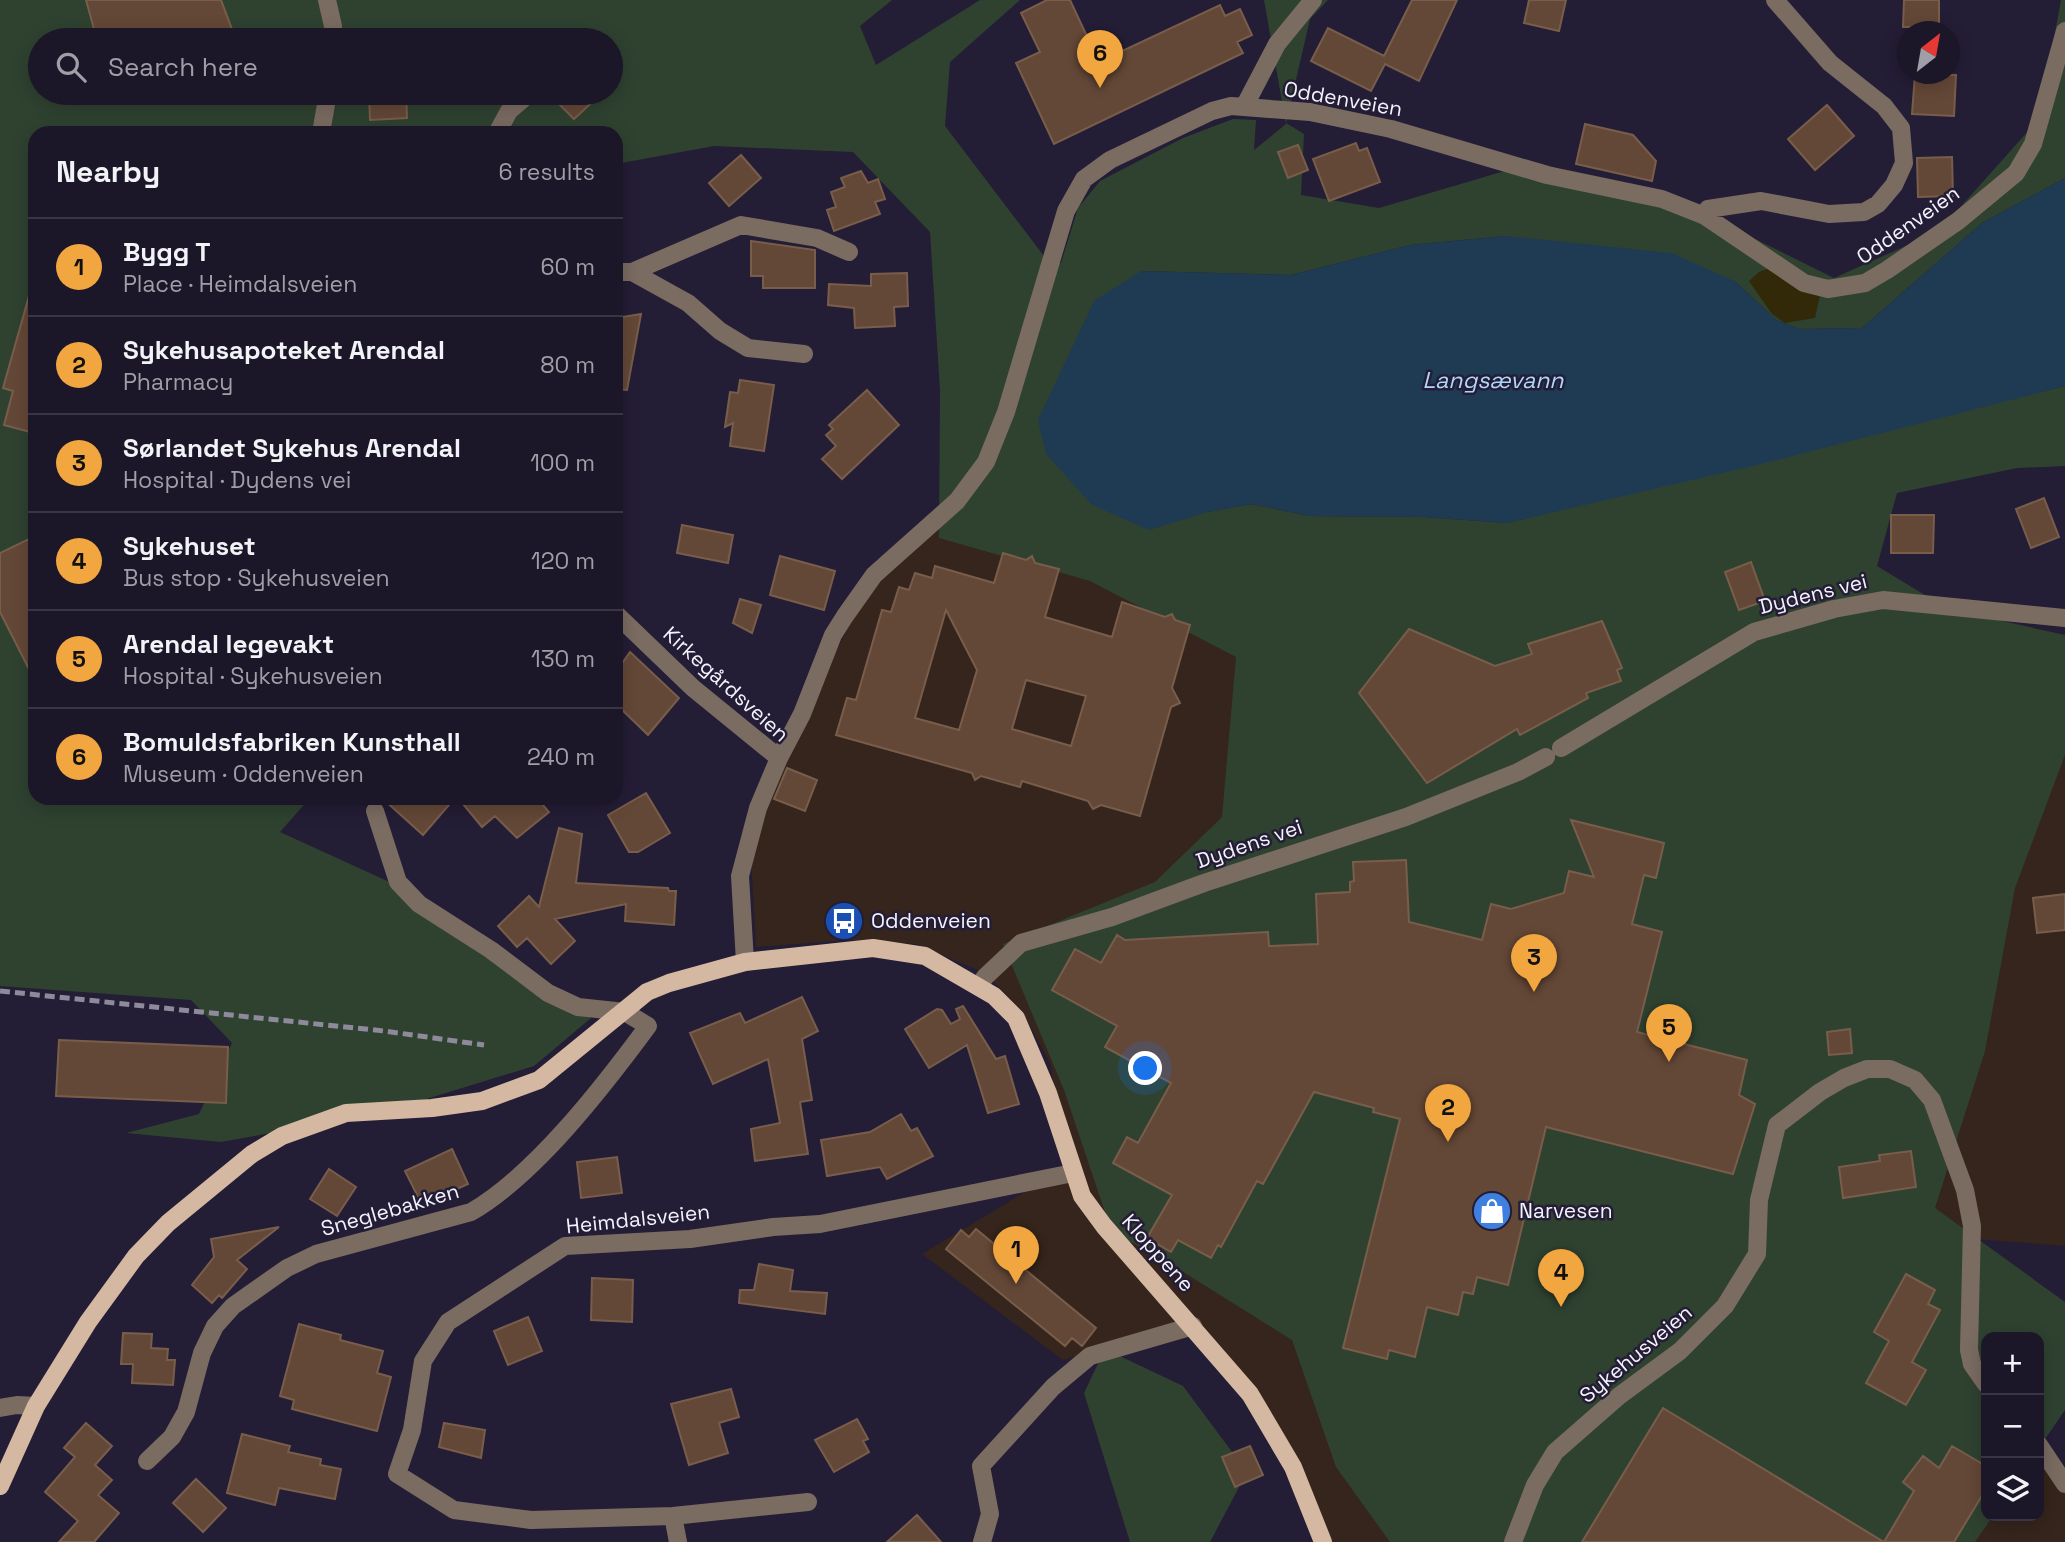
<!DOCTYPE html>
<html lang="en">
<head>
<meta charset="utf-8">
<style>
	:root { --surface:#1b1628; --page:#241f30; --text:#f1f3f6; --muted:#a09fa8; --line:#393545; --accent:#f1a640 }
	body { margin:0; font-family:"Space Grotesk",sans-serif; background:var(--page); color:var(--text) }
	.controls { position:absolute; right:21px; bottom:21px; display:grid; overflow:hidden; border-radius:14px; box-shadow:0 4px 18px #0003 }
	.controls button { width:63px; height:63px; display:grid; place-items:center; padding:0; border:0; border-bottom:2px solid var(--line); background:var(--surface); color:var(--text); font:35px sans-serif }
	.compass { position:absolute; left:1897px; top:21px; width:63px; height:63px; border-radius:50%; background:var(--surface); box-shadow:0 4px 18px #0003; rotate:31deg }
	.you { position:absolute; left:1146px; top:1069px; width:24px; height:24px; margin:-18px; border:5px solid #fff; border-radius:50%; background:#1a73e8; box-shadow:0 0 0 10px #1a73e833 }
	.badge { display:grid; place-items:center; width:46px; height:46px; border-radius:50%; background:var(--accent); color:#111; font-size:23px; font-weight:700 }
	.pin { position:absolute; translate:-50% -58px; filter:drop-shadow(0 2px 4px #0008) }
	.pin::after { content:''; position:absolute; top:37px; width:24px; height:21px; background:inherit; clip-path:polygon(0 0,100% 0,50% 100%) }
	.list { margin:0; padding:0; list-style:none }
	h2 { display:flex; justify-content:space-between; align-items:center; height:91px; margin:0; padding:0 28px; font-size:30px }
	h2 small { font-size:23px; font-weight:400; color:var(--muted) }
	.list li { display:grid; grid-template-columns:46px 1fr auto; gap:21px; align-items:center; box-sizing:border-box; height:98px; padding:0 28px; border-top:2px solid var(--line) }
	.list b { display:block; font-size:26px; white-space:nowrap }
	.list p { margin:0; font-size:23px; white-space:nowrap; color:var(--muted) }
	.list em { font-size:23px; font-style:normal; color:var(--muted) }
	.icon { flex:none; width:38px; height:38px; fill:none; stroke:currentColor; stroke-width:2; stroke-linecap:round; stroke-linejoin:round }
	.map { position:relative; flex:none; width:2065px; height:1542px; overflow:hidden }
	.search { position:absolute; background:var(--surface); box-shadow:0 4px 18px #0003; left:28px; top:28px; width:595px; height:77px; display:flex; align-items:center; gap:18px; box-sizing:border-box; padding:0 24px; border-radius:38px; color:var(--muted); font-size:26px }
	.panel { position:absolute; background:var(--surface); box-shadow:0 4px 18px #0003; left:28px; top:126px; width:595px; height:679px; border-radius:21px }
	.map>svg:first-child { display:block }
	.medical { fill:#35251c }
	.green { fill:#2f4230; fill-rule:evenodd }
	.sand { fill:#312907 }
	.water { fill:#1e3b53 }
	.building { fill:#644837; stroke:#795d4b; stroke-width:2; fill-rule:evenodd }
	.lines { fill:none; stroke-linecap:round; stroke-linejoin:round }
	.minor { stroke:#7b6c62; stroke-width:18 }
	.major { stroke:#d5b8a1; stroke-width:18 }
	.rail { stroke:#8e8a9b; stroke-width:5; stroke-dasharray:10 5; stroke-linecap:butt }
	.labels { text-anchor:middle; stroke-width:5; stroke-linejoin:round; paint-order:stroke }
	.street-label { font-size:21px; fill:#f4f2fc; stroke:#241d36 }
	.poi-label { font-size:21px; fill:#f4f2fc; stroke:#241d36; text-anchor:start }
	.water-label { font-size:23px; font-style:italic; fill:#acd7fb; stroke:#241d36 }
</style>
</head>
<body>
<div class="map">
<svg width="2065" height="1542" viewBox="0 0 2065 1542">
	<rect width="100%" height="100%" fill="#241d36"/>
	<path class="medical" d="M1008,439l1057,304v503l-89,-7 10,277h53v-70l26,34v62h-744l-63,-125 -63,-93 -132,36 -141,-106 141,-85 -12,-104 -29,-54 -37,-38 -69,-29 -65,-4 -95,7 -6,-108 40,-100 67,-128 59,-75z"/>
	<path class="green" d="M0,0h892l-32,26 16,39 104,-65h40l-70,62 -5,64 105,138 11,-1 17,-55 22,-27 83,-43 50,-19 23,1 -2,30 32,-26 -22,-124h64l-18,19 -24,104 18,11 -3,61 78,13 156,-46 152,43 147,73 105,-47 100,-112 22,-119h4v178l-83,45 -120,105 -63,1 -23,-9 -40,-38 -230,-46 -96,9 -119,30 -150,-4 67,241 43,-8 59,12 114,1 83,6 558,-137v80l-48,2 -120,25 -20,73 71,43 117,26v120l-50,133 -30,163 -50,157 130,94v108l-26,38v-111h-53v179h7l-18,26h-585l-54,-75 -44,-127 -139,-87 -41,-20 -48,-143 -61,-146 152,-62 67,-65 14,-160 -146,-76 -151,-43 1,-147 -10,-159 -77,-80 -139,-6 -98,18v-31h-581v665h275l-30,34 116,53 195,133 -57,48 -153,47 -160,29 -95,-9 73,-19 33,-71 -41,-43 -191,-14zM40,40h571v53h-571z
		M1105,1349l78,37 64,86 -37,70h-80l-46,-149z"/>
	<path class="sand" d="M1770,268l50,27 -5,23 -30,5 -13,-9 -23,-33 10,-9z"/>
	<path class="water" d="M2065,178v208l-304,78 -254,59 -83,-6 -114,-1 -59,-12 -43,8 -59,18 -57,-25 -46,-51 -8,-34 56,-119 47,-30 150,4 119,-30 96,-9 166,17 64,29 40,38 23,9 63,-1 120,-105z"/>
	<path class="building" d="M86,0h135l15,40h-139z
		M1047,0h23l29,62 121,-57 5,11 15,-7 12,26 -15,7 6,11 -189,91 -38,-81 24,-11 -19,-39z
		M1412,0h45l-38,81 -34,-17 -14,27 -60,-30 17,-33 56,28z
		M1529,0h37l-7,31 -35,-8z
		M1904,0h35v27h-36z
		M1915,74l41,1 -2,41 -42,-2z
		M369,93h37l1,25 -37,2z
		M548,93h54l-28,26z
		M1827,105l27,31 -39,34 -27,-31z
		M1585,124l48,11 23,26 -4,20 -76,-17z
		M1356,143l3,8 8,-3 13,34 -51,19 -16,-42z
		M1298,145l10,25 -20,8 -10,-26z
		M741,155l20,23 -32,28 -20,-23z
		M1952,157l1,39 -35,1 -1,-39z
		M861,171l7,12 10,-4 7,20 -10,3 5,12 -46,17 -7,-21 9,-3 -5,-15 14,-5 -4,-9z
		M751,241l64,9v38h-52v-12h-12z
		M907,273l1,33 -14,1 1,19 -40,2 -1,-20 -26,-3 1,-21 42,2v-12z
		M29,296l6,1v132l-4,-1 -1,4 -26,-7 9,-34 -10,-3z
		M641,314l-14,76 -11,-1v-71z
		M740,380l34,5 -10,66 -34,-5 3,-23 -8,4 5,-35 8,1z
		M867,390l32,35 -57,54 -20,-20 14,-13 -10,-11 7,-6 -4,-4z
		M2044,498l15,39 -28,11 -15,-39z
		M1891,515h43l-1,38h-42z
		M682,525l51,10 -5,28 -51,-10z
		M35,536v145l-35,-69v-59z
		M1003,553l23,7 6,-4 3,7 24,6 -14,48 67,20 10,-35 43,15 7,-3 3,6 15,5 -18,63 8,15 -9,4 -31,109 -39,-11 -8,4 -5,-8 -66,-20 -2,6 -39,-11 -6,4 -3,-7 -136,-38 11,-37 9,2 26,-90 9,2 8,-25 10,3 6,-17 17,5 3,-12 59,17zM946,610l31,60 -18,60 -44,-12zM1026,680l60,16 -15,50 -59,-17z
		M780,556l55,15 -11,39 -54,-15z
		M1751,562l14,39 -26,9 -14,-38z
		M740,599l21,6 -9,28 -19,-10z
		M1602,621l20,47 -5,2 4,11 -35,12 2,5 -68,37 -3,-6 -90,54 -68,-90 50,-64 86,37 37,-12 -4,-10z
		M630,652l49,46 -31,37 -32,-31v-32z
		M787,768l30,12 -12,31 -31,-12z
		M646,793l24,40 -32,19h-9l-21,-37z
		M382,798h73l-32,37z
		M458,798h79l12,14 -32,26 -22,-22 -13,11z
		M1571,820l93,23 -8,35 -12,-3 -12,49 30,8 -25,100 110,28 -8,35 16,9 -22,70 -187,-47 -38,158 -31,-8 -4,17 -10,-2 -5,23 -31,-8 -12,50 -26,-7 -2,9 -44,-11 57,-229 -27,-7 1,-4 -60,-16 -51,92 -6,-3 -36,66 -3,-2 -7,13 -33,-18 -7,12 -24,-14 25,-43 -59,-32 14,-26 11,6 33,-60 -66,-36 12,-21 -65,-36 23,-41 26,14 16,-28 8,5 143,-8 1,14 49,-2 -2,-50 34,-2v-10l4,-1 -1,-19 53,-2 3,62 73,18 9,-36 20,5 53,-16 5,-22 25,6z
		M559,828l23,6 -6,49 92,5 1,3h7l-2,34 -49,-4 1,-17 -71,15 20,22 -24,23 -24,-26 -10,9 -19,-21 31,-30 10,11z
		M2065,894v36l-28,3 -4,-35z
		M802,997l16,34 -16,8 10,61 -12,2 8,52 -53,7 -4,-32 29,-6 -12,-64 -55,25 -23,-51 50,-20 5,10z
		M963,1006l33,53 9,-3 14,48 -31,9 -21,-68 -38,23 -24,-39 32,-20 5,1 9,14 9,-5 -4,-10z
		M1850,1029l2,24 -23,2 -2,-23z
		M59,1040l169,7 -2,56 -170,-7z
		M901,1114l10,17 6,-3 16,28 -46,23 -7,-12 -53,9 -6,-36 49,-8z
		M452,1149l16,35 -33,15 -3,-6 -13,6 -14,-28z
		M1911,1151l5,36 -73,11 -4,-31 41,-6 -1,-6z
		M617,1157l5,36 -41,5 -4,-36z
		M329,1169l27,18 -19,29 -27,-17z
		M279,1227l-42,33 10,9 -25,29 -3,-3 -7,8 -20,-18 22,-28 -3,-18z
		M976,1229l120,99 -14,18 -10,-8 -7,8 -119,-97 15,-19 8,7z
		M759,1264l34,6 -3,21 37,2 -2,21 -86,-11 1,-13h14z
		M1906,1274l29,16 -7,14 12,6 -28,52 14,8 -20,35 -40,-22 23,-42 -15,-9z
		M592,1278l41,2 -1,42 -41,-2z
		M528,1317l14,34 -34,14 -14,-34z
		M299,1324l42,11 -1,5 43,11 -6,22 14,4 -14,54 -85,-22 2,-9 -14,-4z
		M123,1333l29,1 -1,14 17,1 -1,11h8l-2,25 -41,-2 1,-19h-12z
		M731,1389l8,28 -20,6 9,30 -39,12 -18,-61z
		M1663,1408l221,134 30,-51 -11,-9 20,-26 16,12 13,-22 34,20v23l-32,53h-372z
		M857,1419l11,20 -5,2 6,11 -35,20 -19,-32z
		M86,1423l26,23 -17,19 17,15 -14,15 21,18 -25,29h-35l19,-21 -33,-29 30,-35 -11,-9z
		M444,1423l41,7 -4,28 -42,-11z
		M242,1434l48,12 -2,6 33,7 -1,6 21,4 -6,30 -56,-11 -4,17 -48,-12z
		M1250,1446l13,29 -28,12 -13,-30z
		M196,1479l30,29 -23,24 -30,-29z
		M917,1515l24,27h-54z"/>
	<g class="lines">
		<path class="minor" d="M327,0l6,26v14
			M1244,107l33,-63 36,-44
			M321,133l7,-40
			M497,133l12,-22 21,-18
			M1705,216l3,-7 53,-8 68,13 35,-2 14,-8 16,-19 10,-22 -3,-35 -17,-22 -54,-43 -55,-63
			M616,272h16l109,-47 76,13 32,14
			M632,272l56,31 32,28 28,17 56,6
			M616,614l77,74 86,70 -21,50 -18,68 5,86
			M1561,748l193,-116 80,-23 49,-9 182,18
			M779,758l23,-44 31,-79 12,-19 29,-41 83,-74 29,-39 20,-50 60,-201 18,-32 26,-19 102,-49 19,-5 79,6 81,17 156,46 115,24 43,17 99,67 24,6 37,-6 22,-13 71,-49 58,-48 17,-29 32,-113
			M979,986l6,-9 36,-34 91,-26 92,-34 202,-66 112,-45 28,-15
			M0,1408l17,-3 19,1
			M2039,1445l26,39
			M147,1461l25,-24 14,-25 16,-59 13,-27 18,-20 54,-38 29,-14 155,-42c64,-37 132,-125 177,-186l-23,-14 -47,-5 -30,-14 -57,-43 -72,-46 -21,-22 -23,-71
			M673,1516l135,-14
			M678,1542l-5,-26 -142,4 -77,-10 -57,-36 15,-44 11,-69 25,-39 117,-76 125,-7 83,-12 47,-3 253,-51
			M982,1542l8,-28 -9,-48 72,-79 37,-31 103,-30
			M1513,1542l22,-57 20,-33 64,-56 61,-45 45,-45 32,-52 2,-54 18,-75 43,-33 24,-14 23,-9h23l25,11 17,20 33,90 7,36 -3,124 3,14 14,20"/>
		<path class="major" d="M0,1486l36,-80 52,-84 48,-66 32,-33 84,-69 30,-18 64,-23 86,-5 50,-7 57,-21 108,-88 22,-9 76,-21 128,-14 52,8 69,40 22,22 32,75 34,103 22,30 146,168 43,73 30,75"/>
		<path class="rail" d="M0,991l384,40 100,14"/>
	</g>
	<defs>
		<g id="bus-disc" transform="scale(2.0125)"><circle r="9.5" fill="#1a4fb4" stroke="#241d36"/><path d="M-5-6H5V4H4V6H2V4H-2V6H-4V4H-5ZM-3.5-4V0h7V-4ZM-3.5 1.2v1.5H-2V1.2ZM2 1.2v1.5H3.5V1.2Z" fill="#fff"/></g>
		<g id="shop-disc" transform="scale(2.0125)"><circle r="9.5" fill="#3f7fe0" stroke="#241d36"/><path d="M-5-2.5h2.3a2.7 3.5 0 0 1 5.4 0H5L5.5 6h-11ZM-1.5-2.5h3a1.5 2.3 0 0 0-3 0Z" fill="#fff"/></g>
	</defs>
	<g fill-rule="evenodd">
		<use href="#bus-disc" x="844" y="921"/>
		<use href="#shop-disc" x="1492" y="1211"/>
	</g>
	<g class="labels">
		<g class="street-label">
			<text transform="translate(1343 99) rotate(10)" y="7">Oddenveien</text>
			<text transform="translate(1908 225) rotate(-35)" y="7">Oddenveien</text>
			<text transform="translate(1813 594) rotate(-14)" y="7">Dydens vei</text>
			<text transform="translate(726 684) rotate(42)" y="7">Kirkegårdsveien</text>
			<text transform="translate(1249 844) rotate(-19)" y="7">Dydens vei</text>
			<text transform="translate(390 1210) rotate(-16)" y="7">Sneglebakken</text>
			<text transform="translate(638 1219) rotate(-6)" y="7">Heimdalsveien</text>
			<text transform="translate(1158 1253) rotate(48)" y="7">Kloppene</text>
			<text transform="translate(1636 1354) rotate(-40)" y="7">Sykehusveien</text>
		</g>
		<g class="poi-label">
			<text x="871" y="928">Oddenveien</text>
			<text x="1519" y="1218">Narvesen</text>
		</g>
		<g class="water-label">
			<text x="1493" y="388">Langsævann</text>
		</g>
	</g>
</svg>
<div class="controls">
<button>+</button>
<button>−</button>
<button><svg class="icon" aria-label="layers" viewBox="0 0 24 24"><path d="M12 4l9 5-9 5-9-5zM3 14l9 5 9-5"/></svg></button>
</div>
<svg class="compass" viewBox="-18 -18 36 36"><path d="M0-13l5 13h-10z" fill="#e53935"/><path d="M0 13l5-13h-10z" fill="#a09fa8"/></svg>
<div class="you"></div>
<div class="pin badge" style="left:1016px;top:1284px">1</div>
<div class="pin badge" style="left:1448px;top:1142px">2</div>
<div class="pin badge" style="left:1534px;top:992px">3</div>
<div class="pin badge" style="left:1561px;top:1307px">4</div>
<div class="pin badge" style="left:1669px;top:1062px">5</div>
<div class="pin badge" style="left:1100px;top:88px">6</div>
<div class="search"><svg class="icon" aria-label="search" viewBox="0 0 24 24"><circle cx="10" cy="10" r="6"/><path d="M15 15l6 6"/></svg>Search here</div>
<section class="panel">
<h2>Nearby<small>6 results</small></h2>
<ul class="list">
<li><span class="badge">1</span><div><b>Bygg T</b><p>Place · Heimdalsveien</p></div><em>60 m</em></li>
<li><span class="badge">2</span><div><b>Sykehusapoteket Arendal</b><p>Pharmacy</p></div><em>80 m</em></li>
<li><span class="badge">3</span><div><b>Sørlandet Sykehus Arendal</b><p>Hospital · Dydens vei</p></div><em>100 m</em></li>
<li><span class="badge">4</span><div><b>Sykehuset</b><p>Bus stop · Sykehusveien</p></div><em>120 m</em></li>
<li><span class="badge">5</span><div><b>Arendal legevakt</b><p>Hospital · Sykehusveien</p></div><em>130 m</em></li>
<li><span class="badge">6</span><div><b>Bomuldsfabriken Kunsthall</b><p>Museum · Oddenveien</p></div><em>240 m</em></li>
</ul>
</section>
</div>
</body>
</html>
